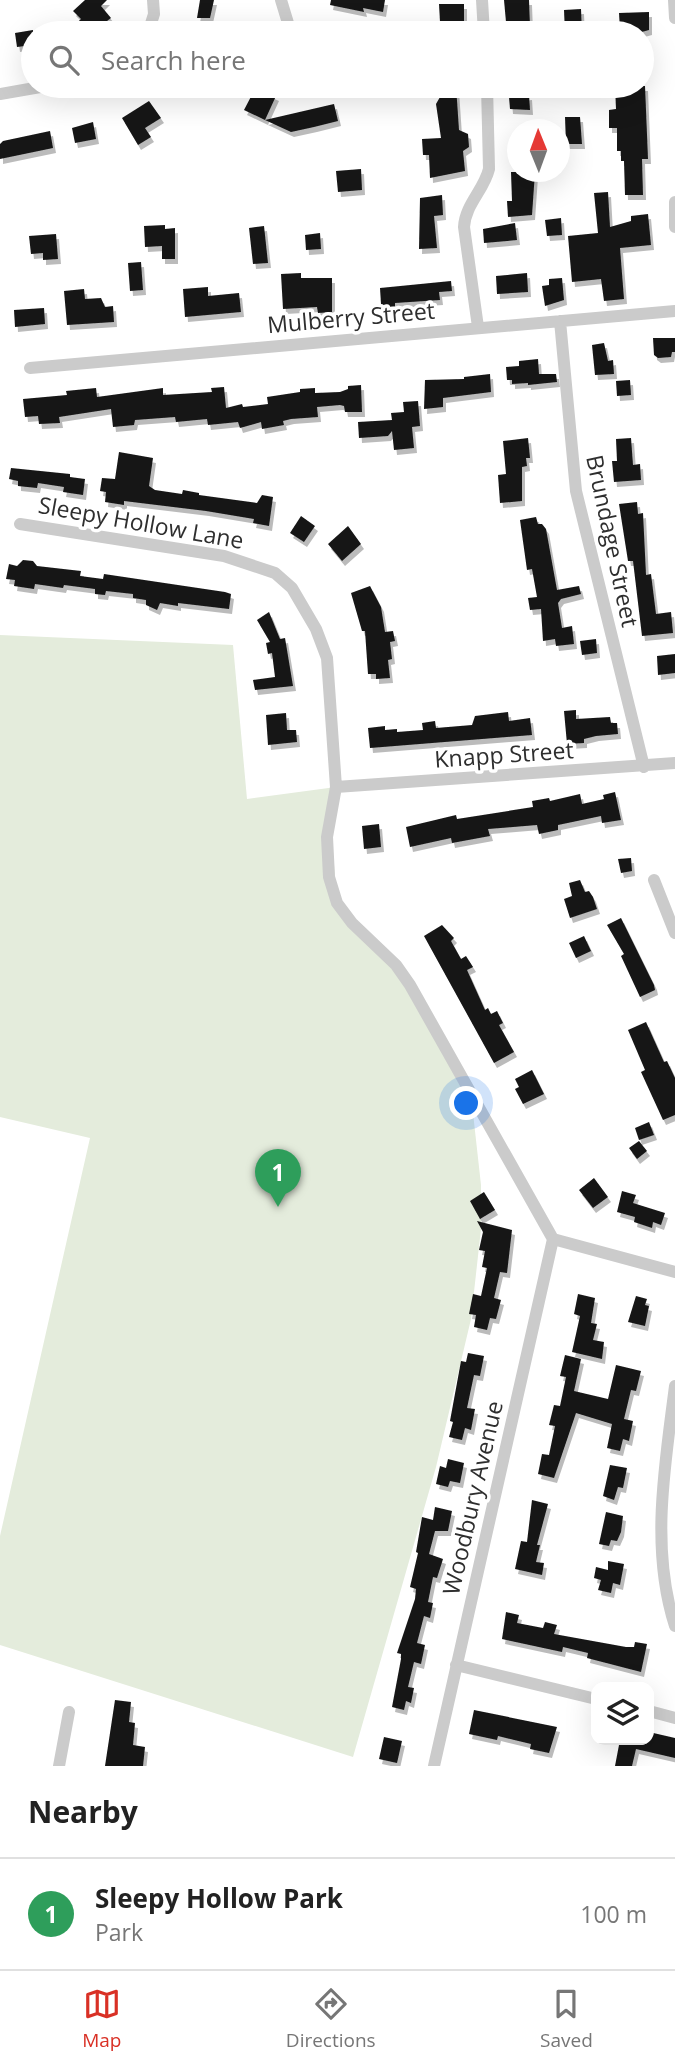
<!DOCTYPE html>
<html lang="en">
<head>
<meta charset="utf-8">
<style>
	:root { --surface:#fff; --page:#f6f6f6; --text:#222; --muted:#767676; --line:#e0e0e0; --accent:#d93025 }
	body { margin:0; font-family:"Open Sans",sans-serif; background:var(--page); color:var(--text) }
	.controls { position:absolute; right:21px; bottom:21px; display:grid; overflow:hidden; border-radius:14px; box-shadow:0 7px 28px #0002 }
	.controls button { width:63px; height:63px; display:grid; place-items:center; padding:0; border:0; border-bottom:2px solid var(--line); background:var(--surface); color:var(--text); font:35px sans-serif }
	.compass { position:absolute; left:507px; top:119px; width:63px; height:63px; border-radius:50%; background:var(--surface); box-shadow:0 7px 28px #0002; rotate:359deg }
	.you { position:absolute; left:467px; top:1104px; width:24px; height:24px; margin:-18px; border:5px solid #fff; border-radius:50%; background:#1a73e8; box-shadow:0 0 0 10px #1a73e833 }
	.badge { display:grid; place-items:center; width:46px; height:46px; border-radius:50%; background:var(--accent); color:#fff; font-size:23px; font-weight:700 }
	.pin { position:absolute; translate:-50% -58px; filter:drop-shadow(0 2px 4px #0008) }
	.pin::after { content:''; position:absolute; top:37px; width:24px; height:21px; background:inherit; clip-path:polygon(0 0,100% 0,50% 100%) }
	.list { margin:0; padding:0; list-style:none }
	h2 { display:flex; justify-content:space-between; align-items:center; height:91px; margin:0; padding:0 28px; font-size:30px }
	h2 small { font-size:23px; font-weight:400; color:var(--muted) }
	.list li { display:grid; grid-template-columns:46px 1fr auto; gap:21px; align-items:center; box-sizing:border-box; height:112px; padding:0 28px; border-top:2px solid var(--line) }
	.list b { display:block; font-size:26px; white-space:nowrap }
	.list p { margin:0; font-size:23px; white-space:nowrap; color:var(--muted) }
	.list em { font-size:23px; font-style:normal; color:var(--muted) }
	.icon { flex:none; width:38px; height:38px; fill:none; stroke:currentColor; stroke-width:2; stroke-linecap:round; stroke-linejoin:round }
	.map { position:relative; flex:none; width:675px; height:1766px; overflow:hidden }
	.search { position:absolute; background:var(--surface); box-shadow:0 7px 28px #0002; left:21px; right:21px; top:21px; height:77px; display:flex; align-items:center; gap:18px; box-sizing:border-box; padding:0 24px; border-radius:38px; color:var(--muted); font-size:26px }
	.sheet { height:203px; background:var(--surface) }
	nav { display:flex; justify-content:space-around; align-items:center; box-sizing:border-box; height:98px; border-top:2px solid var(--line); background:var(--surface); font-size:19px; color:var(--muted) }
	nav a { display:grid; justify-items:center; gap:4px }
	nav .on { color:var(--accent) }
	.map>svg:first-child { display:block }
	.green { fill:#e4ecdc }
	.building { fill:#151515; filter:url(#shadow) }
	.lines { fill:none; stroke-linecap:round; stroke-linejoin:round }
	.street { stroke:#cbcbcb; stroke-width:12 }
	.labels { text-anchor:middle; stroke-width:7; stroke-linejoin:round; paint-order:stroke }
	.street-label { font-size:23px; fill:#2e2e2e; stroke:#fff }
</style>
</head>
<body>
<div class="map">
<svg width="675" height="1766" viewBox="0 0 675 1766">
	<defs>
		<filter id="shadow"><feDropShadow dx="3" dy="5" stdDeviation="0" flood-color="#0004"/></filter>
	</defs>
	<rect width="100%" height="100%" fill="#fff"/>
	<path class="green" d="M0,635l233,10 14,154 89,-12 -6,26 7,90 59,62 74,121 11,99v44l-10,90 -35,148 -83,290 -353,-112v-109l90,-398 -90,-21z"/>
	<path class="building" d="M85,0h22l-6,6 10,12 -20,15h-25l15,-14 -8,-8z
		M200,0h14l-4,18h-13z
		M331,0h54l-2,12 -20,-4 1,4 -34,-7z
		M504,0h25l1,27 -10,1v5h-13z
		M439,4h25v17l-24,1z
		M581,9l1,24h-17l-1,-23z
		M649,12v18l-11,3 -4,-3h-14l-1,-17z
		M33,30v15l-16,2 -2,-14z
		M440,86h16l3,44 9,4 1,13 -6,4 2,20 -35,7 -1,-23h-6l-1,-16 19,-1 -5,-34 4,-7z
		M615,86h30l3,73h-6l1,36h-18l-1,-34h-3v-10h-4v-23h-8v-18l7,-1z
		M256,87l20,9 -11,24 -21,-10z
		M529,95l1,15 -20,-1 -1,-12z
		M149,101l12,17 -16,10 6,9 -13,8 -16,-27z
		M334,104l4,17 -24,6 -23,5 -26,-12z
		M565,117h15l2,27h-16z
		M93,122l3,17 -21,4 -3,-15z
		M50,131l3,17 -53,11v-15l3,-3z
		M361,169l1,21 -24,2 -2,-21z
		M511,172h24l-3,43 -24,2 -1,-16h5z
		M608,192l2,35 21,-6v-5l17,-2 3,31 -31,3 4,51 -20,2 -3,-22 -29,3 -4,-46 30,-3 -4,-40z
		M442,195l1,20 -9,1 3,32 -18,1 1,-51z
		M561,218l1,17 -15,1 -2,-16z
		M515,223l2,17 -33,3 -1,-14z
		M165,225v4l10,-1v31h-13v-13l-17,1 -1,-21z
		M264,226l4,37 -15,1 -4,-36z
		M320,233l1,16 -15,1 -1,-15z
		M56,234l2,25 -15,1v-7l-12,1 -2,-18z
		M141,262l2,28 -13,1 -2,-28z
		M301,273v5h31v34l-14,1 -1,-6 -34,2 -2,-35z
		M527,273l1,19 -31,2 -1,-18z
		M562,278l2,22 -19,6 -3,-20 7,-1v-6z
		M451,281l1,10 -13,1 1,8 -45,3v4l-12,1 -2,-4 -1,-16z
		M208,287v9l31,-3 2,19 -56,5 -2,-28z
		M84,289l1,10 16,-1 4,9 8,-1 1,16 -47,3 -3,-34z
		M44,308l1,16 -30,3 -1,-17z
		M653,338h22v14h-3l-1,5 -13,1 -4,-3z
		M604,343l4,18 5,-1 1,14 -19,1 -3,-30z
		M538,359l1,15h17l1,8 -29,3v-2l-16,1v-4h-5l-1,-13 13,-1v-5z
		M490,374l1,18 -48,6v9l-19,2 1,-29 39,-1v-2z
		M630,380l1,15 -14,1 -1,-15z
		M361,385l1,27h-17l-1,-6 -4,-1 -23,2 1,10 -27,2 -8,2 1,4 -22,4 -1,-7 -21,6 -2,-6 -30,3 -1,-6 -31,3 -1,-5 -40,3 -1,5 -21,2 -2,-18 -52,8 1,6 -21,1 -1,-8 -13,1 -2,-18 44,-4 -1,-4 30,-3 1,9 66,-9v7l49,-3 -1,-4 13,-1 2,21 16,-4 1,3 25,-3 -1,-7 33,-5v-3l15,-1v5l25,-1 8,-3v-3z
		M418,401l2,25 -8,1 2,21 -20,2 -2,-19 -4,5 -29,2 -1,-16 34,-2 -1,-7 13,-1 -1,-10z
		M528,438l2,20h-4l1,8 -5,1v34l-22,2 -2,-28 8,-1 -3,-33z
		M631,438l2,27 7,-1 1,16 -27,2 -2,-21h5l-1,-22z
		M119,452l34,6 -4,28 6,4 27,4 1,-4 16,3v2l58,8 5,-8 11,2 -4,29 -16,-3 1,-4 -48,-8 -82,-10v4l-19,-3 1,-10 -6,-1 2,-13 13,1z
		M11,468l59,6v3l15,2 -2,16 -20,-3 1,-5 -26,-4 -1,5 -19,-2v-5l-9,-2z
		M637,502l1,12 5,-1 3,62 5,-1 5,40 15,-2 2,21 -31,3 -9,-75h-5l-9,-57z
		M301,516l14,10 -11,16 -14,-9z
		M536,517l2,7h4l4,5 11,61 22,-4 2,8 -20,5 -3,4 4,25 10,-2 2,18 -18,2 -1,-7 -12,2 -2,-32 -11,1 -2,-12 9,-1 -5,-28 -5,1 -7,-50z
		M348,526l13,18 -19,17 -14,-17z
		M23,560l10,1 4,5 44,5 -1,5 23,3 1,-5 121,18 6,2 -2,15 -51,-6v3l-18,-3 -3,7 -11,-5v-5l-13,-2v-4l-27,-3 -1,4 -10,-1v-5l-31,-4 -1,3 -28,-4 -1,5 -20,-3 1,-6 -9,-1 3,-15 8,2z
		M370,586l11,21 4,25 8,-1 2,10 -5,1 2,17 -4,1 2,18 -14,1v-5h-8l-3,-43h-3l-11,-38z
		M269,612l11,27 5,-1 8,48 -38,4 -2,-10 22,-3 -3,-24 -4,1 -2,-11 4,-1 -13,-22z
		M596,639l1,14 -15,2 -2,-14z
		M675,654v19l-17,2 -1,-19z
		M576,710v9l34,-2 1,6h6l1,11 -22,2 -12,3v4l-17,1 -3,-33z
		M508,712l1,9 21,-3 2,17 -162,13 -2,-20 17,-2v4l12,-1v3l26,-2 -1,-7 13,-2 1,7 36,-3 3,-9z
		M286,713l1,17h9l1,12 -29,3 -2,-30z
		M615,792l6,28 -19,3 -1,-7 -43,9v5l-19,4 -2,-9 -49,4 2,7 -38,7 -1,-5 -41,9 -4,-20 50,-12 1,4 76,-12 -1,-6 17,-3 1,3 30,-7 2,10 22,-5 -1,-4z
		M379,824l2,23 -17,2 -2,-23z
		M631,858l1,13 -11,2 -3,-14z
		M580,880l5,12 4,-1 4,6 4,12 -27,9 -6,-19 8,-3 -3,-13z
		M621,918l33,67 1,5 -15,7 -19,-41 3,-2 -17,-29z
		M442,925l12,13 -3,3 10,18 5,-3 7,11 -6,3 18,40 3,-2 3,6 6,-3 6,12 -4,2 15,27 -20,11 -70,-127z
		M584,936l7,15 -15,7 -7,-15z
		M646,1022l18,40 3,-1 8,17v37l-12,5 -22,-48 4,-2 -17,-40z
		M532,1070l12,24 -21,10 -8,-15 4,-2 -4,-8z
		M649,1122l5,13 -15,5 -4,-12z
		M639,1141l8,10 -10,8 -8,-11z
		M594,1178l14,19 -15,11 -14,-18z
		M622,1191l14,4 -3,8 32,10 -4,12 -8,-3 -1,6 -18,-6 1,-5 -18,-5z
		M484,1192l11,18 -15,9 -10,-18z
		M477,1221l35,9 -5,43 -7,-1 -6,26 7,2 -5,19 -6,-1 -3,12 -13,-3 2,-12 -7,-1 4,-20 8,2 6,-28 -5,-1 3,-16 -6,-1 4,-18z
		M578,1294l17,4 -4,25 6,1 -4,16 11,2 -2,17 -30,-7 8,-36 -6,-2z
		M636,1296l11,3 -2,6 4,1 -4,20 -17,-4z
		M468,1353l16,3 -4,20 -6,-1 -7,33 8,1 -4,21 -6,-2 -3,12 -13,-3 4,-15 -3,-1 11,-60 5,1z
		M565,1355l16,4 -7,32 34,8 8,-34 25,6 -5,20 -5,-1 -7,29 9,2 -4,20 -6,-2 -3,12 -13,-3 5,-24 -36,-11 -22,65 -16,-4 4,-20 7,1 6,-29 -6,-1 5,-20 6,1 6,-29 -6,-1z
		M448,1459l16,4 -4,20 -10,-2 -2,6 -12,-3 4,-18 6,2z
		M610,1465l17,3 -4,20 -5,-1 -4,13 -11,-4z
		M532,1500l16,4 -11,41h3l-4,17 8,1 -2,12 -27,-6 6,-28 6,1z
		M435,1507l17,4 -4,20h-13l-6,23 14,5 -6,19 -4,-1 -5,25 5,1 -3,15 -6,-2 -7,27 8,2 -4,19 -7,-2 -6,25 6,1 -3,15 -5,-2 -2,9 -12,-3 9,-48v-5l-4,-1 18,-54 1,-10 -6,-2 8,-34 -2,-1 6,-35 11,3z
		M606,1512l17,4 -2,16 -4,9 -6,-1 -2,6 -10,-2z
		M608,1561l16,3 -4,21 -7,-2 -2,10 -13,-3 3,-10 -7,-2 2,-11 12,3z
		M506,1612l13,3 -2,8 26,5 2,-6 12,3 -3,9 72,13h8l1,-5 12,2 -6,28 -54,-14 1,-5 -25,-6 -1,5 -60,-13z
		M115,1700l16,2 -2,20 6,1 -2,22 12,2 -2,19h-38z
		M474,1710l83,17 -8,26 -19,-4 1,-5 -33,-8 -1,4 -28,-6z
		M649,1732l26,6v20l-39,-9 -4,17h-17l4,-21 -3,-1v-4h33z
		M384,1737l18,4 -5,22 -18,-4z"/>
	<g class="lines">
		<path class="street" d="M281,0l10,33
			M482,0l2,33
			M674,0l1,18
			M148,33l6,-19 -1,-14
			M0,94l46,-8
			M675,202v25
			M560,321l16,170 68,276
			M478,327l-14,-100c1,-22 20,-37 25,-58l-2,-83
			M30,368l645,-57
			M20,524l204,32 51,17 17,15 24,41 11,29 9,129 -9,50 2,40 8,26 15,20 44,42 14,20 143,254 122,33
			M336,787l339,-24
			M654,880l21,53
			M675,1386c-10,79 -25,162 0,240
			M456,1665l140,34
			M649,1711l26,7
			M59,1766l10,-54
			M434,1766l119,-527"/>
	</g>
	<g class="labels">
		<g class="street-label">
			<text transform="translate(351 318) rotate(-5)" y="8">Mulberry Street</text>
			<text transform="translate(141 523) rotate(10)" y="8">Sleepy Hollow Lane</text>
			<text transform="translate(612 541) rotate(78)" y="8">Brundage Street</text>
			<text transform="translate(504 755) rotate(-4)" y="8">Knapp Street</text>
			<text transform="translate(473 1498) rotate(-77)" y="8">Woodbury Avenue</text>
		</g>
	</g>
</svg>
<div class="controls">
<button><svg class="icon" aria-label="layers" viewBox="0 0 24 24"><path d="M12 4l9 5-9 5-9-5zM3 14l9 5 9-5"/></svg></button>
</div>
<svg class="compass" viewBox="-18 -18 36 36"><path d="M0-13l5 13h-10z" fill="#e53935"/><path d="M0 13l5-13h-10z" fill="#767676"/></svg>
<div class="you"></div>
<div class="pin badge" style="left:278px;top:1207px;background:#2e9e5b">1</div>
<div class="search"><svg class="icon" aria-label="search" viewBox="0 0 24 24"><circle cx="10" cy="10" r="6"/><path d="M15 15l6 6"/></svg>Search here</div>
</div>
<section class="sheet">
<h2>Nearby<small></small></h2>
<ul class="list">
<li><span class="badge" style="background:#2e9e5b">1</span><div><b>Sleepy Hollow Park</b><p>Park</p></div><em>100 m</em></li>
</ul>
</section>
<nav>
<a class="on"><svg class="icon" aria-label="map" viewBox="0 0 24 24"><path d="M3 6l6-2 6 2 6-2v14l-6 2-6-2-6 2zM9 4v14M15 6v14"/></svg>Map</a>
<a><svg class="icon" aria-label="directions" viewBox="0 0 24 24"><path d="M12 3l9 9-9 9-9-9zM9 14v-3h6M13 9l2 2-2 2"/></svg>Directions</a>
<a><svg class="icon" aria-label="saved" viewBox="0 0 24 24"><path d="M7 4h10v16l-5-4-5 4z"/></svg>Saved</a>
</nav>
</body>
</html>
